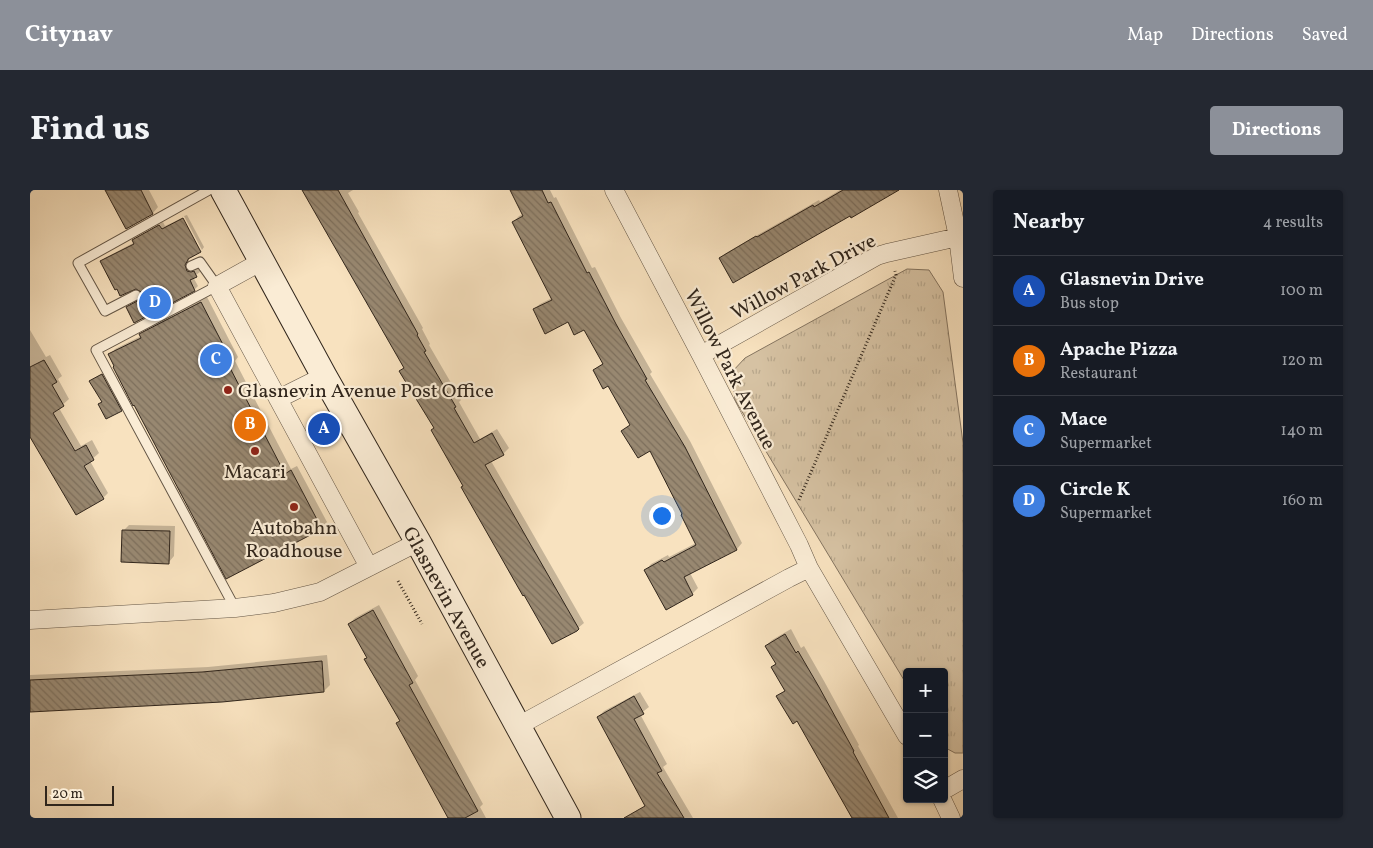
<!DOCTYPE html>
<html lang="en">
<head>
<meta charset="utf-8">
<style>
	:root { --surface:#171b24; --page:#242831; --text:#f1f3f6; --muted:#9ea1a6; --line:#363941; --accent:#8c9099 }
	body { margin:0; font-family:Vollkorn,serif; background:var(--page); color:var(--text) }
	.controls { position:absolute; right:15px; bottom:15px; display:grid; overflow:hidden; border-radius:5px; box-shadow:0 1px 4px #0004 }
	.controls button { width:45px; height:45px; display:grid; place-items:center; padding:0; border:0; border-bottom:1px solid var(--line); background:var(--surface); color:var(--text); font:25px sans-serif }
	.scale { position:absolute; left:15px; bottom:12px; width:69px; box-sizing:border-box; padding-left:5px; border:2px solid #31261c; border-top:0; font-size:14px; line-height:18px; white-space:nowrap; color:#31261c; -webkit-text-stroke:4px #faecd5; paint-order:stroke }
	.you { position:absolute; left:631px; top:325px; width:18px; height:18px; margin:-12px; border:4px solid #fff; border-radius:50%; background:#1a73e8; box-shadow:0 0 0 8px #1a73e833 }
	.badge { display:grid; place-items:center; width:32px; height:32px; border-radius:50%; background:var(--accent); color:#fff; font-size:16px; font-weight:700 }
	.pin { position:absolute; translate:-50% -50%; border:2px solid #fff; box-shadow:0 1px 5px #0006 }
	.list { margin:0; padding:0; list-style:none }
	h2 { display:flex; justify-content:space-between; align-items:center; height:65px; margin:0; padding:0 20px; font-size:21px }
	h2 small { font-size:16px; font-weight:400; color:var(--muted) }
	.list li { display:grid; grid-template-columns:32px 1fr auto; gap:15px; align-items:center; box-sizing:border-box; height:70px; padding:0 20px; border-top:1px solid var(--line) }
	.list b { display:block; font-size:19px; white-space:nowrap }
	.list p { margin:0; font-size:16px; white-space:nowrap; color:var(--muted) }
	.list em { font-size:16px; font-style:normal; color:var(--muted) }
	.icon { flex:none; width:28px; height:28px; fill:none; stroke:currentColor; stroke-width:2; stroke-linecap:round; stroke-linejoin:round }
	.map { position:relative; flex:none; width:933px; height:628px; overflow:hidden; border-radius:5px }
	header { display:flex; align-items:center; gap:30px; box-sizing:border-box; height:70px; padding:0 25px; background:var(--accent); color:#fff }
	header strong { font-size:24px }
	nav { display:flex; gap:28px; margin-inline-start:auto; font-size:18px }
	.intro { display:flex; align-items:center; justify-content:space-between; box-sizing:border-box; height:120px; padding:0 30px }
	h1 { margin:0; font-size:35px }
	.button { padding:12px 22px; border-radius:5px; background:var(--accent); color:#fff; font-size:18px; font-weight:700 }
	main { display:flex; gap:30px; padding:0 30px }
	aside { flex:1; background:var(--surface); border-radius:5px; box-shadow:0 1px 4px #0004 }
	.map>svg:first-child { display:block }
	.grass { fill:url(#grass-tufts); stroke:#847460 }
	.shadow { fill:#0003 }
	.building { fill:url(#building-back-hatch); stroke:#31261c }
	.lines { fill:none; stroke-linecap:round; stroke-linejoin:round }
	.lane-casing { stroke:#635545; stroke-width:11 }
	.street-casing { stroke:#635545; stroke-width:19 }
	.secondary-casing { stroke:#31261c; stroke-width:27 }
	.path { stroke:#31261c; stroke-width:3; stroke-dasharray:1 2.5; stroke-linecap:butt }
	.lane { stroke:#faecd5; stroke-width:9 }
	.street { stroke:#faecd5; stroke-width:18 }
	.secondary { stroke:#faecd5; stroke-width:25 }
	.poi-dot { fill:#8f2418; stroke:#faecd5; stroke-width:2 }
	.labels { text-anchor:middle; stroke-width:4.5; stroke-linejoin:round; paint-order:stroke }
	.street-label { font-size:20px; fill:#31261c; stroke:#faecd5 }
	.poi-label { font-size:20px; fill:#31261c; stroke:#faecd5 }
</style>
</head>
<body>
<header>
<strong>Citynav</strong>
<nav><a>Map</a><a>Directions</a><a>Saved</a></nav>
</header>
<div class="intro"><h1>Find us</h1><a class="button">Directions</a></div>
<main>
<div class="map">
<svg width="933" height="628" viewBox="0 0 933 628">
	<defs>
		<pattern id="grass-tufts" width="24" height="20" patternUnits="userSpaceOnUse" patternTransform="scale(1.25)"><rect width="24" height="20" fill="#d6c2a3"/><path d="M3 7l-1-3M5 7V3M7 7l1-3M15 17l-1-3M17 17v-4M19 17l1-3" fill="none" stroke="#b8a78c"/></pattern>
		<pattern id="building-back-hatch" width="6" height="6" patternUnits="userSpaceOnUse" patternTransform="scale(1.25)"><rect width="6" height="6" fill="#988871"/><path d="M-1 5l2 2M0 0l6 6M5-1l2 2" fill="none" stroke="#7d6f5c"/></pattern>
	</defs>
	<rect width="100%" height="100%" fill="#f8e2bf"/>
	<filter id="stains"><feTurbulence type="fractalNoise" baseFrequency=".004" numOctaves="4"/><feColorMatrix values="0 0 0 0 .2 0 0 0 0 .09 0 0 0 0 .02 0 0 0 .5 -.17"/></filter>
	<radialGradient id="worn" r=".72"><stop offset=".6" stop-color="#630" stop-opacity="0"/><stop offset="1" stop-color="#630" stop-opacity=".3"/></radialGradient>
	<path class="grass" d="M877,79l22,1 14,22 20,151v310h-8l-11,-6v-75h-37v13l-172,-285 -3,-28 13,-14z"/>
	<path class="shadow" d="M77,0h42l9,17 -5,6 -26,14z
		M274,0h49l-5,3 11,19 -1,1 65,115 -1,1 8,15 -1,1 32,55 -2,2 21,37 17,-10 12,19 -6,6 -12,7 93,162 -6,5 -114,-143 -29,-57 -34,-57 4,-4z
		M481,0h39l4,8 2,-1 36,71 3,-1 26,51 31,54 -2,2 40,67 52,102 -5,6 -47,24 8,15 -6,6 -46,-24 5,-6 17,-9 1,2 27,-14 -13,-29 -33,-65 -27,-18 8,-7 -23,-40 -14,-14 10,-8 -19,-34 -17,-7 -34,-12 6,-5 12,-6 -39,-76 6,-6 4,-2z
		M810,0h53l-42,25 -131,43 6,-5 93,-53 1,2z
		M157,25l17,32 -2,3 -18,-34z
		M152,28l18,33 -11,7 -1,6 3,3 4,2 3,-1 2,4 -7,5 5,9 -4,4 -60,31 -7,-13 4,-4 12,-7 -1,-6 -40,-29 3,-4 30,-16 -1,-2 3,-3 26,-15 2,4z
		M177,107l31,60 -3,4 56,108 6,-3 30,56 -6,6 -205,-162 -6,-11 5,-6 26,-13v-2l5,-5z
		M0,140l16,27 4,-2 12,21 -4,3 11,20 -10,9 22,38 11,-6 7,13 -9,8 18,32 -5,5 -73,-64z
		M75,182l19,36 -3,2 -21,-6 3,-3 -12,-20z
		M99,335l46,1 -1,30 -5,6 -46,-31z
		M349,415l39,71 -3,4 68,124 -3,3 6,11h-37l-81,-161 -19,-33 6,-6z
		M761,439l10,19 3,-2 20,35 35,64 -1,1 40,72h-45l-55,-99 -20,-23 8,-6 -14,-23 4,-4 -10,-17 6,-6z
		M297,465l3,30 -6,6 -102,10 -192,10v-36l178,-8z
		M610,502l9,15 -9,7 27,50 -4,3 30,51h-44l-3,-13 -48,-88 6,-6z"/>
	<path class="building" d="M75,0h36l12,24 -27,15z
		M272,0h36l80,144 -1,1 9,16 -2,1 32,55 -2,1 20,35 18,-10 12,22 -19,10 94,164 -2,2 -25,13 -28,-49 -1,1 -62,-109 2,-1 -32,-56 3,-2 -35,-57 5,-3z
		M480,0h32l6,13 3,-1 36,71 2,-1 27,52 31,55 -2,1 40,67 52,103 -53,27 9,18 -27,15 -22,-40 18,-10 2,2 32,-17 -15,-30 1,-1 -32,-63 -12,7 -17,-27 9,-6 -22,-39 -5,3 -10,-19 10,-6 -19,-34 -10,5 -6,-13 -23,12 -12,-25 19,-9 -40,-78 11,-6z
		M813,0h56l-48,28 -1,-2 -117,67 -14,-25 37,-22 1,1 56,-32 1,2z
		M153,28l18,34 -13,7v1l-3,5 2,6 4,1 3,-1 3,6 -7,3 5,11 -61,32 -8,-16 15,-8 1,-3 -1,-4 -5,-3 -16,7 -3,-7 -2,1 -15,-29 34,-17 -2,-4 27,-15 3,4z
		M171,112l32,62 -4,2 56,108 6,-4 31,59 -96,50 -92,-174 -1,1 -20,-39 1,-1 -6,-12 33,-16 -2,-4z
		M14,170l13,22 -5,3 12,21 -11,7 22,38 11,-6 8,15 -10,6 20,33 -28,16 -46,-78v-70z
		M72,184l20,37 -16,8 -8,-15 4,-2 -13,-21z
		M92,340l48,1 -1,33 -48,-2z
		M343,420l40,73 -4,2 69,126 -13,7h-17l-52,-95 4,-2 -36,-62 3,-1 -19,-34z
		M755,444l11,19 2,-2 21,36 35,64 -1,1 36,66h-37l-55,-97 -4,3 -17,-28 9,-5 -14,-24 5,-3 -11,-18z
		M292,471l2,31 -102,10 -192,10v-32l172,-8z
		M604,506l10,18 -10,5 28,52 -5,2 27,45h-60l21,-12 -48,-89z"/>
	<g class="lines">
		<g class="lane-casing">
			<path id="lane" d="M161,76l9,-4 17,24 -121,64 139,258
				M106,105l-31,16 -27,-48 131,-73"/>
		</g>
		<g class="street-casing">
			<path id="street" d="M584,0l87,165 98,190 10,23 98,168
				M918,0l10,47 5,41
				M232,71l-45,25 152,281
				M671,165l176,-99 10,-3 71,-16
				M248,209l46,-23
				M0,430l205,-12 39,-5 46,-11 98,-50
				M488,536l271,-148 20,-10
				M914,600l19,-11
				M912,609l9,19"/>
		</g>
		<g class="secondary-casing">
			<path id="secondary" d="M193,0l101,186 94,166 150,276"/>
		</g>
		<path class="path" d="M769,310l97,-225 -1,-4
			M368,391l24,43"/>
		<use href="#lane" class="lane"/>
		<use href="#street" class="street"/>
		<use href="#secondary" class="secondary"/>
	</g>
	<g class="poi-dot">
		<circle cx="198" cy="200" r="5"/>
		<circle cx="225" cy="261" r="5"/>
		<circle cx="264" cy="317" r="5"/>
	</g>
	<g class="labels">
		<g class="street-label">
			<text transform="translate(773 86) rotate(-28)" y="7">Willow Park Drive</text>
			<text transform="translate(701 179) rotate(63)" y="7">Willow Park Avenue</text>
			<text transform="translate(417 407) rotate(61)" y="7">Glasnevin Avenue</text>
		</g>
		<g class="poi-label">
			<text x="208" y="207" text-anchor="start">Glasnevin Avenue Post Office</text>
			<text x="225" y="288">Macari</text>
			<text x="264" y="344">Autobahn<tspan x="264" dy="23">Roadhouse</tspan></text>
		</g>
	</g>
	<rect width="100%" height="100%" filter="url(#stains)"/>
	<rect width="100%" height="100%" fill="url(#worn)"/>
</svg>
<div class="controls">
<button>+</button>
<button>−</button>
<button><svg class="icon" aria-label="layers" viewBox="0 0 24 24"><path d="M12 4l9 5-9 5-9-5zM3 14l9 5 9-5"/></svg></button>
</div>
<div class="scale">20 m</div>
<div class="you"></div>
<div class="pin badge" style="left:294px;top:239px;background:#1a4fb4">A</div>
<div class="pin badge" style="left:220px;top:235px;background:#e8710a">B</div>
<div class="pin badge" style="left:186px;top:170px;background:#3f7fe0">C</div>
<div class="pin badge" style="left:125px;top:113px;background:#3f7fe0">D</div>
</div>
<aside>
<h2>Nearby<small>4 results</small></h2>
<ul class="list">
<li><span class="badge" style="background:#1a4fb4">A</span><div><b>Glasnevin Drive</b><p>Bus stop</p></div><em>100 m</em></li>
<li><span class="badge" style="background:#e8710a">B</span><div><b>Apache Pizza</b><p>Restaurant</p></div><em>120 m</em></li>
<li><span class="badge" style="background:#3f7fe0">C</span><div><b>Mace</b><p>Supermarket</p></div><em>140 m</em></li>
<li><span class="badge" style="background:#3f7fe0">D</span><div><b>Circle K</b><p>Supermarket</p></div><em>160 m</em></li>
</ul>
</aside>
</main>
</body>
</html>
